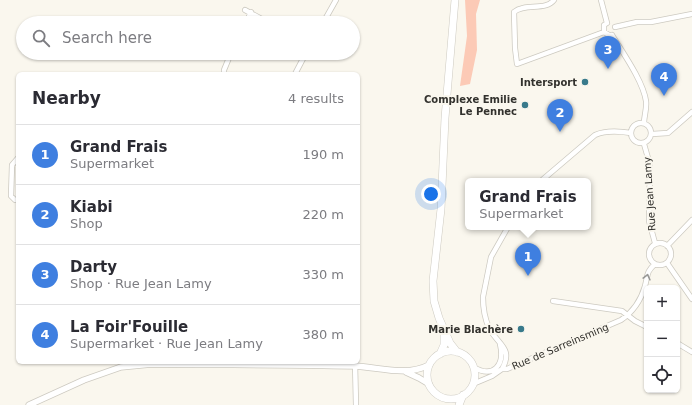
<!DOCTYPE html>
<html lang="en">
<head>
<meta charset="utf-8">
<style>
	:root { --surface:#fff; --page:#f2f2f3; --text:#2b2b33; --muted:#7c7c81; --line:#e1e1e2; --accent:#111827 }
	body { margin:0; font-family:"DejaVu Sans",sans-serif; background:var(--page); color:var(--text) }
	.controls { position:absolute; right:12px; bottom:12px; display:grid; overflow:hidden; border-radius:6px; box-shadow:0 1px 3px #0004 }
	.controls button { width:36px; height:36px; display:grid; place-items:center; padding:0; border:0; border-bottom:1px solid var(--line); background:var(--surface); color:var(--text); font:20px sans-serif }
	.you { position:absolute; left:431px; top:194px; width:14px; height:14px; margin:-10px; border:3px solid #fff; border-radius:50%; background:#1a73e8; box-shadow:0 0 0 6px #1a73e833 }
	.badge { display:grid; place-items:center; width:26px; height:26px; border-radius:50%; background:var(--accent); color:#fff; font-size:13px; font-weight:700 }
	.pin { position:absolute; translate:-50% -33px; filter:drop-shadow(0 1px 2px #0008) }
	.pin::after { content:''; position:absolute; top:21px; width:14px; height:12px; background:inherit; clip-path:polygon(0 0,100% 0,50% 100%) }
	.popup { position:absolute; left:465px; top:178px; width:126px; height:52px; box-sizing:border-box; display:grid; place-content:center; border-radius:6px; background:var(--surface); filter:drop-shadow(0 1px 3px #0005); font-size:13px; white-space:nowrap; color:var(--muted) }
	.popup b { font-size:15px; color:var(--text) }
	.popup::after { content:''; position:absolute; left:50%; top:100%; margin-left:-8px; border:8px solid transparent; border-top-color:var(--surface) }
	.list { margin:0; padding:0; list-style:none }
	h2 { display:flex; justify-content:space-between; align-items:center; height:52px; margin:0; padding:0 16px; font-size:17px }
	h2 small { font-size:13px; font-weight:400; color:var(--muted) }
	.list li { display:grid; grid-template-columns:26px 1fr auto; gap:12px; align-items:center; box-sizing:border-box; height:60px; padding:0 16px; border-top:1px solid var(--line) }
	.list b { display:block; font-size:15px; white-space:nowrap }
	.list p { margin:0; font-size:13px; white-space:nowrap; color:var(--muted) }
	.list em { font-size:13px; font-style:normal; color:var(--muted) }
	.icon { flex:none; width:22px; height:22px; fill:none; stroke:currentColor; stroke-width:2; stroke-linecap:round; stroke-linejoin:round }
	.map { position:relative; flex:none; width:692px; height:405px; overflow:hidden }
	.search { position:absolute; background:var(--surface); box-shadow:0 1px 3px #0004; left:16px; top:16px; width:344px; height:44px; display:flex; align-items:center; gap:10px; box-sizing:border-box; padding:0 14px; border-radius:22px; color:var(--muted); font-size:15px }
	.panel { position:absolute; background:var(--surface); box-shadow:0 1px 3px #0004; left:16px; top:72px; width:344px; height:292px; border-radius:6px }
	.map>svg:first-child { display:block }
	.green { fill:#fccab6 }
	.lines { fill:none; stroke-linecap:round; stroke-linejoin:round }
	.minor-casing { stroke:#cdcac1; stroke-width:6 }
	.tertiary-casing { stroke:#cdcac1; stroke-width:7 }
	.primary-casing { stroke:#cdcac1; stroke-width:8 }
	.minor { stroke:#fff; stroke-width:4.5 }
	.tertiary { stroke:#fff; stroke-width:5.5 }
	.primary { stroke:#fff; stroke-width:7 }
	.oneway { stroke:#989896 }
	.poi-dot { fill:#387a8b; stroke:#faf7ee; stroke-width:1.5 }
	.labels { text-anchor:middle; stroke-width:4; stroke-linejoin:round; paint-order:stroke }
	.poi-label { font-size:10px; font-weight:bold; fill:#32312d; stroke:#faf7ee; text-anchor:end }
	.street-label { font-size:10px; fill:#32312d; stroke:#faf7ee }
</style>
</head>
<body>
<div class="map">
<svg width="692" height="405" viewBox="0 0 692 405">
	<rect width="100%" height="100%" fill="#faf7ee"/>
	<path class="green" d="M465,0h15l-4,14 1,36 -7,34 -10,2 7,-50z"/>
	<g class="lines">
		<g class="minor-casing">
			<path id="minor" d="M554,0c-8,11 -29,3 -40,12l1,36 2,16 87,-32
				M601,0l6,23
				M245,10l24,13
				M246,23l5,-11
				M323,23l13,-23
				M607,23l-3,2v7l5,3h3
				M615,27l22,-5h14l41,-8
				M612,35c11,18 31,46 34,66 1,8 -2,15 -2,22
				M224,74v-4l7,-17
				M295,74l11,-21
				M631 133a10 10 0 1 1 20 0a10 10 0 1 1-20 0Z
				M652,134l16,-1 24,-21
				M644,144l6,21 -1,56 6,22
				M18,158l-6,7 -1,31 4,4h3
				M541,181l54,-46c11,-5 24,-4 36,-2
				M649 254a11 11 0 1 1 22 0a11 11 0 1 1-22 0Z
				M667,246l25,-26
				M667,263l25,36
				M553,301l69,10 13,10 12,6
				M677,343l15,9
				M355,362l1,43
				M473,367c21,12 32,-2 27,-23
				M502,369c12,-21 -5,-25 -13,-41 -4,-9 -6,-21 -6,-31l8,-40 17,-30
				M473,384l19,-8 10,-7h5l114,-49c12,-8 20,-20 24,-34 3,-11 1,-14 10,-22"/>
		</g>
		<g class="tertiary-casing">
			<path id="tertiary" d="M406,372l13,6 10,6
				M29,405l55,-25 37,-13 31,-3c68,1 135,0 202,2 25,1 52,11 75,-1"/>
		</g>
		<g class="primary-casing">
			<path id="primary" d="M455,0l-10,118 -4,91 -8,72 1,20 5,17 11,25 7,9
				M427 375a24 24 0 1 1 48 0a24 24 0 1 1-48 0Z
				M440,354l4,-9v-12
				M459,405l4,-10"/>
		</g>
		<use href="#minor" class="minor"/>
		<use href="#tertiary" class="tertiary"/>
		<use href="#primary" class="primary"/>
	</g>
	<defs><path id="oneway-chevron" d="M-2-3.5L2.5 0L-2 3.5" fill="none" stroke-width="1.6" stroke-linecap="round" stroke-linejoin="round"/></defs>
	<use class="oneway" href="#oneway-chevron" transform="translate(647 277) rotate(-76)"/>
	<g class="poi-dot">
		<circle cx="585" cy="82" r="4"/>
		<circle cx="525" cy="105" r="4"/>
		<circle cx="521" cy="329" r="4"/>
	</g>
	<g class="labels">
		<g class="poi-label">
			<text x="577" y="86">Intersport</text>
			<text x="517" y="103">Complexe Emilie<tspan x="517" dy="12">Le Pennec</tspan></text>
			<text x="513" y="333">Marie Blachère</text>
		</g>
		<g class="street-label">
			<text transform="translate(649 194) rotate(-94)" y="4">Rue Jean Lamy</text>
			<text transform="translate(560 346) rotate(-23)" y="4">Rue de Sarreinsming</text>
		</g>
	</g>
</svg>
<div class="controls">
<button>+</button>
<button>−</button>
<button><svg class="icon" aria-label="locate" viewBox="0 0 24 24"><circle cx="12" cy="12" r="6"/><path d="M12 2v4M12 18v4M2 12h4M18 12h4"/></svg></button>
</div>
<div class="you"></div>
<div class="pin badge" style="left:528px;top:276px;background:#3f7fe0">1</div>
<div class="popup"><b>Grand Frais</b>Supermarket</div>
<div class="pin badge" style="left:560px;top:132px;background:#3f7fe0">2</div>
<div class="pin badge" style="left:608px;top:69px;background:#3f7fe0">3</div>
<div class="pin badge" style="left:664px;top:96px;background:#3f7fe0">4</div>
<div class="search"><svg class="icon" aria-label="search" viewBox="0 0 24 24"><circle cx="10" cy="10" r="6"/><path d="M15 15l6 6"/></svg>Search here</div>
<section class="panel">
<h2>Nearby<small>4 results</small></h2>
<ul class="list">
<li><span class="badge" style="background:#3f7fe0">1</span><div><b>Grand Frais</b><p>Supermarket</p></div><em>190 m</em></li>
<li><span class="badge" style="background:#3f7fe0">2</span><div><b>Kiabi</b><p>Shop</p></div><em>220 m</em></li>
<li><span class="badge" style="background:#3f7fe0">3</span><div><b>Darty</b><p>Shop · Rue Jean Lamy</p></div><em>330 m</em></li>
<li><span class="badge" style="background:#3f7fe0">4</span><div><b>La Foir'Fouille</b><p>Supermarket · Rue Jean Lamy</p></div><em>380 m</em></li>
</ul>
</section>
</div>
</body>
</html>
